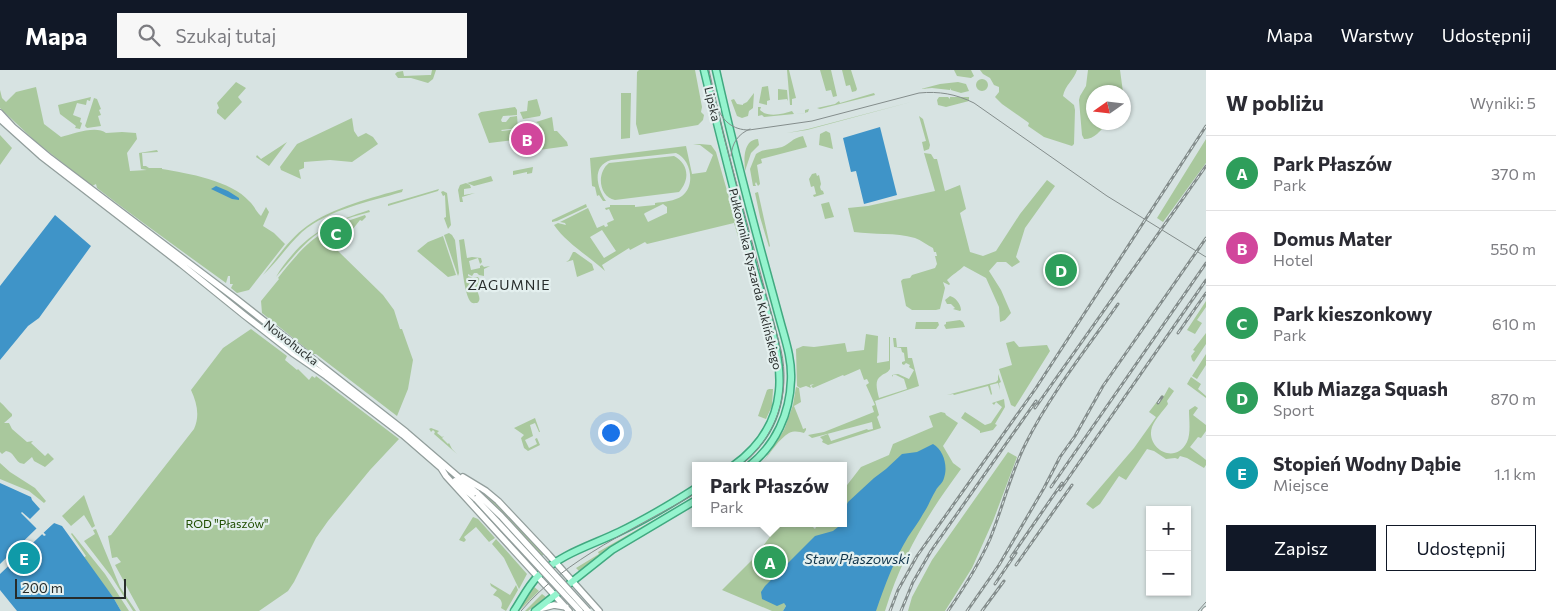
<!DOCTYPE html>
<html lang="pl">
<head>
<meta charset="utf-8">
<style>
	:root { --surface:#fff; --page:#f7f7f7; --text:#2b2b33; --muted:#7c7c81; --line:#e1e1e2; --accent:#111827 }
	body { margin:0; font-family:Commissioner,sans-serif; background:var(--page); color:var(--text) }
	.controls { position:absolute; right:15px; bottom:15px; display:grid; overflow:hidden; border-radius:0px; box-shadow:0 1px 4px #0004 }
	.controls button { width:45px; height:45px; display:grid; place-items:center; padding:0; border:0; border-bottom:1px solid var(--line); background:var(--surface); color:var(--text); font:25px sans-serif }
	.compass { position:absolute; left:1086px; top:15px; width:45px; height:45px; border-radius:50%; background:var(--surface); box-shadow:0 1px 4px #0004; rotate:256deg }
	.scale { position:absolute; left:15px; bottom:12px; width:111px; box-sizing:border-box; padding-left:5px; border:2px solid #272c2b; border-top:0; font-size:14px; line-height:18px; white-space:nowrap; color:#272c2b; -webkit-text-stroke:4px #e4f0ef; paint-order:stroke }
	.you { position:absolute; left:610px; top:362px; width:18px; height:18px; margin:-12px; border:4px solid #fff; border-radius:50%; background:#1a73e8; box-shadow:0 0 0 8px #1a73e833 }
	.badge { display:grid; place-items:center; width:32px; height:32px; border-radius:50%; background:var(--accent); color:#fff; font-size:16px; font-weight:700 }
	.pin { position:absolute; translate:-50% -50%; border:2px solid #fff; box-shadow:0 1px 5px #0006 }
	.popup { position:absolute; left:692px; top:392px; width:155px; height:65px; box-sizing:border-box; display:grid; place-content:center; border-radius:0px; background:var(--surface); filter:drop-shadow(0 1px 4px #0005); font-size:16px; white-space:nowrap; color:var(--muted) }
	.popup b { font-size:19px; color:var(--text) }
	.popup::after { content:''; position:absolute; left:50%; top:100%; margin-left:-10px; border:10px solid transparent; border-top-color:var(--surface) }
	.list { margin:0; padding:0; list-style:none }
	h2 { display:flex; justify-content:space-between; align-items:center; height:65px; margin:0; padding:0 20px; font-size:21px }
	h2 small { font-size:16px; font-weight:400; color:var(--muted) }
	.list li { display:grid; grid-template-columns:32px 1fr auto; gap:15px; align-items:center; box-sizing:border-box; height:75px; padding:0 20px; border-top:1px solid var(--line) }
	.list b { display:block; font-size:19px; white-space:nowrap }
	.list p { margin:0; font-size:16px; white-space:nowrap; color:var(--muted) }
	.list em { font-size:16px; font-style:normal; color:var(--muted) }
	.actions { display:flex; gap:10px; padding:15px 20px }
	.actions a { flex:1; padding:11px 0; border:1px solid var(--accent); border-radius:0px; text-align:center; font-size:18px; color:var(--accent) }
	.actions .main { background:var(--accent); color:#fff }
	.icon { flex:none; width:28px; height:28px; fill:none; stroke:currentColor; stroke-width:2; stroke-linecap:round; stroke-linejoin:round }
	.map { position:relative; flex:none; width:1206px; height:541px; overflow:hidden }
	header { display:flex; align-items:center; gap:30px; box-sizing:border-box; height:70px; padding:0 25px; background:var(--accent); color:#fff }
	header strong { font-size:24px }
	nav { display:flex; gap:28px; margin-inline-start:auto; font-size:18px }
	.search { width:350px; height:45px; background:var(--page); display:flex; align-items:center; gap:12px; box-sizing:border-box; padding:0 18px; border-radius:0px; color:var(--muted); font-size:19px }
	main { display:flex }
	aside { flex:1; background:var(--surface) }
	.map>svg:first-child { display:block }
	.green { fill:#a9c89d; fill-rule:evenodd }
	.water { fill:#3f94c8 }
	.pier { fill:#d7e3e2 }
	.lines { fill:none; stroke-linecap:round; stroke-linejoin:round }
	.secondary-casing { stroke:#929e9c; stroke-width:8 }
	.primary-casing { stroke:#41a980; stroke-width:9 }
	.secondary { stroke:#fff; stroke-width:5.5 }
	.primary { stroke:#95f4ce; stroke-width:6 }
	.tram { stroke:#848d8c; stroke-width:1 }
	.rail-casing { stroke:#848d8c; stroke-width:3 }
	.rail { stroke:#e4f0ef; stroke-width:1; stroke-dasharray:4; stroke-linecap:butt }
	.secondary-bridge-casing { stroke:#929e9c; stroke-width:8; stroke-linecap:butt }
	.secondary-bridge { stroke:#fff; stroke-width:5.5 }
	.labels { text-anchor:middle; stroke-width:4.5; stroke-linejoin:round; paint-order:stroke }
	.street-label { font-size:12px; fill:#272c2b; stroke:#e4f0ef }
	.park-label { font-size:12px; fill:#1f4e00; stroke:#e4f0ef }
	.neighbourhood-label { font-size:14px; letter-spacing:1px; fill:#272c2b; stroke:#e4f0ef }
	.water-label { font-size:14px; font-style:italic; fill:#10354b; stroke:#e4f0ef }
</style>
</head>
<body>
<header>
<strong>Mapa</strong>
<div class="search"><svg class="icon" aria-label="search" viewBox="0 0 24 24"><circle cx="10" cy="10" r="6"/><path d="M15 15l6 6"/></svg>Szukaj tutaj</div>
<nav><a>Mapa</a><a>Warstwy</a><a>Udostępnij</a></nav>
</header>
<main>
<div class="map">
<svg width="1206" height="541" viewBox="0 0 1206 541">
	<rect width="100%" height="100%" fill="#d7e3e2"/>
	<path class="green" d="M432,0h4l-3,9 -5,4 -17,-5h-13l-3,-4 2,-2 6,-1 1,5 25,-1h2z
		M639,0h56l7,37 -1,5 3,3 -1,5 -5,5 -59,10 -3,-11 1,-52z
		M787,0h2l7,28 -4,1v6h-2z
		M820,0h11l6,26 -4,1 -2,-7 -5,1z
		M842,0h9l6,19 -1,2 -4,1 -2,-7 -4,1z
		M954,0h17l3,6 -3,2 -14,-2z
		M980,0h97c-3,10 -12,15 -14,26l11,9 1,5 -1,34 -2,2 -28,-9 -16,-11 1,-3 -27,-19 -7,-7 4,-5v-5l-5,-2 -4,-7 -7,-4z
		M1088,0h32l3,22h-29v30l13,1c-7,8 -12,16 -23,16l-2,-4 -3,-35 1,-4 6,-10z
		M976 15a6 6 0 1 1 12 0a6 6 0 1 1-12 0Z
		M236,12l10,6 -8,9 4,5 -17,18 -8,-7v-3l2,-2 -2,-5z
		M958,12l8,2 3,7 -8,2 -10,-3 -1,-2v2l-18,-2 -11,1 19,-5z
		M768,16l2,14 -3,1v4l-8,-2 3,-16z
		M36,17l8,37 17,13c12,-3 35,-12 45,-4l16,-1 14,1 1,6 -10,14 3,18 17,-1 -6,-1 -2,-16 18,-3 1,2 -16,1 1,13h3l3,2h13v1c25,4 70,12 87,32 5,4 7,11 12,15l5,-9 3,5 -6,14 11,7 11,11 -36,46 -12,3 -6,-5 2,-4h-3v-8h-2l-2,7c-43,-31 -86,-62 -129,-95l-1,-4 -4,2 -57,-45 -35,-33v-18l2,8 4,4 10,-10z
		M778,19l9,1 1,11 -1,-2 -9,1z
		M621,23h10l-1,44v1l-9,1z
		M754,23l-1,15 -4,3 -1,5 -6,2 -5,-2 -6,-16 3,-1 3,5 6,1v-1l4,-2z
		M874,23l1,2 -55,14 -3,-1 18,-4 4,-3 1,2z
		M91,27l-1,4 -3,-1 -1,5 -9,-2 -4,12 8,3 -1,4 2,1 -2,6 -5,-1 1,-2 -16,-12 -2,-9z
		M939,27h9l2,2v-2h19v4l-23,6 -8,-2 -1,-5z
		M94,28l3,1 4,10 -2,1 2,5 -3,1 3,10 -14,2 -2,-2z
		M537,29l4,14 -1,3 -17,3 -3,-7 7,-1 1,-10z
		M911,32l-104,28 -20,3 21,-4z
		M515,37l2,3v5l-14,1 -2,4 1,2h4l4,-5 7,-1 1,12 -17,2 1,1 16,-2v5l-3,6 -26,3 -11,-29 3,-2z
		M758,37h3l-1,3c8,8 23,4 32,1l2,3 11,-1v-3l4,-1 -1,3 -4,1 -40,4 -2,-2 -4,1z
		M919,46l4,3 7,26 -1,4 -5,2 -2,-9 4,-1z
		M552,47l2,14h3l10,11 1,4 -29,4v-4l2,-1 -2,-21 -3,-2z
		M352,48l2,13 4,6 8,-4 7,4 5,7 -26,18 -22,-2 -26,2v6l-5,2 2,9 -20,-9 -1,-3 17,-23z
		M826,61l4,2 3,16 -14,-4 1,-11z
		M0,65l12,13 -12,17z
		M803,66l4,11 -46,12 1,4 -5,2 3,19 -2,2 -2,-4 -1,2 1,2h-3l-3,-17 6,-15c8,-6 16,-4 26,-7 8,-3 10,-9 21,-11z
		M758,69l1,6 -8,8 -6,18c-1,-12 -2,-31 13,-32z
		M1206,69v24l-43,59 -6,-4z
		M287,72l-18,24 -13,-9 1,-2 4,4z
		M700,74l11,1 5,7 25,88h-2l-5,-17 -87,21 -2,-2 -15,8 -1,-2 -27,17 3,6c-16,-15 -39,-28 -51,-46l4,-2 8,2 -1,-2 -5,-1 28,-14 9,20 7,-3 1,2 3,-1 -1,-3 7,-3 -5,-11 -3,1 -1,-2 5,-1v-2h25v2l20,-2v-2c8,-1 20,-2 27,-7 14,-10 9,-37 -6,-43l-65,7c-20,6 -14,28 -5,41h-3l-4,-6 -2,1 -2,-9 -3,-1 -2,-28 96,-12 6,28 14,-2 7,-17 -13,-10h-7zM663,134l4,3v6l-19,9 -4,-8 1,-1zM602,160l14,21 -12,7 -14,-21z
		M924,83l7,1 3,5h3l8,32 15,-6 6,24 -6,4 10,39 13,4 13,-5 24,-37 27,-34 8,6 -30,42 -9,29 4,5 -8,5 -6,-5h-9l-8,9 12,19 10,23 -6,7 -5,2 -1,-15 -13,-29 -22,-12c-5,5 -11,8 -17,14l3,4 -1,1 -6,-3 2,6 -5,21 -4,1h-24l-6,-4 -5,-25 2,-2 7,-1 2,-3 23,-7 2,-4 -2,-8h2l-1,-4h-2l-1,-4c-6,-3 -12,-8 -18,-10 -20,-6 -41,-3 -61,-6l-6,-24 20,-2 67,-15z
		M674,86c15,8 16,24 5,36l-64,8c-16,-3 -19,-27 -6,-37z
		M533,97l-1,6 -5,1v-2l-14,3v-4z
		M816,103l1,3 2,-1 2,9 -1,3 1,3 2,1 1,3 -10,3 -1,-2 3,-1 -2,-8 -3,1 -2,-8 3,-5z
		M491,106l2,5 -19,5 -7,-3z
		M466,113l4,2 1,3 -7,1v6l11,-2 -13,4 1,5h-3l-2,-12 2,-5z
		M403,119l-1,3c-34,10 -72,17 -100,40 -14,13 -25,30 -39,43 14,-17 26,-36 44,-49 25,-18 66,-29 96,-37z
		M439,119l-1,2 -50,15v-2z
		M443,121l4,2 4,32 -3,4 -4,-11 2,-1 -1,-22 -2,1 -2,-4z
		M758,122l12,54 -1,1 -9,-30 -5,-24z
		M829,132l5,15 -9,2 -4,-15z
		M586,134l1,3 -30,14 -5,1v-2z
		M369,140l1,2c-11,3 -23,6 -34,11 -26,11 -42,33 -60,54 4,-8 10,-15 16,-22 21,-25 46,-35 77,-45z
		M365,145l1,2 -4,4 -2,-1 -15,19 1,1 -8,11 45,44 11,15 6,19h2l11,31 -5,29 -11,27 -81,-62h-3l-51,-41 -1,-12 18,-22 -1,-1c30,-38 41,-48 87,-63z
		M449,163l3,2 3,5 4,33 -1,3 -14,-41z
		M443,166l13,39 -8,2 -31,-26 11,-9z
		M464,169l3,19 5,-1 9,1 1,4 -2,2 -2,-6 -9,3 2,9 9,-2v-2l2,-1 2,2 6,-1 -6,3v7l-5,-1 -2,-2h-3l-2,3 -4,-2v2l5,2 5,-1 2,4 -3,9c1,4 5,10 0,13 -3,0 -5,1 -7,-2 -7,-11 -9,-47 -11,-61z
		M573,182h2l17,12 2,6 -17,7 -4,-17 -7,2 3,-2z
		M950,226c5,1 11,8 11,14l-1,1 -7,-2 2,-1 -4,-4h-4l-2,-4z
		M1206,231v6l-9,13 5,3 -7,11 -8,-4z
		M960,250l3,2 2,5 -19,2 -2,-4 2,-1v-2z
		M916,252h22l1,3 -3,4h-21z
		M251,259l36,27 -2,4 12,10 1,-1 11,11 3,-4 3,2 1,-2 83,63 -29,31 -42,51 -12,17 -22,44 -6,9 -29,20h-119l-25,-46 6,-3 -4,-5 -5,1 -4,-22 3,-1 83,-106c6,-13 3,-26 -3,-39l32,-42z
		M1206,263v11l-12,18 -2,-2 -1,-4 4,-5 -2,-1z
		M866,264l12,2 -1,27 12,-2v-24h1v32c-3,5 -6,4 -9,7 -7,4 -4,14 -2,22l28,-9 -3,-10 -8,-4h-3v2l-1,-2 6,-1 11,5 5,-9 -5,-3 1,-2 -4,-2 -2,2 -2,-1v-2l3,-1 -1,-8 -2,-1 -1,-4 -7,-1 -1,-9h3l1,9h10l1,11h4l7,28 -44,15 4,14 -2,2 4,11 -53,17 -6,-3 1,-2 -3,-3 8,-3 3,7 36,-12 1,1 5,-1 -1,-7 -60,16 -4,-3 16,-3 50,-20 -2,-6 3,-1 -9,-20 3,-2 -2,-4 -3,1 -4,-11 -16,7 -1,-1 -30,13 -2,-2 3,-2 -4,1 1,3 -5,-2 -6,2 -3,-2 -1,-37 7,-3 11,1 31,-4 2,9 17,-2z
		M1014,271l5,6 28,-2 3,6 -35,56 -4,-2 -12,-36 13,-4 -6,-22z
		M1206,284v11l-9,14 -5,-3z
		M998,304l3,8 -2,1 1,7 -2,-7 -8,2 2,9 -1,1 -3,-9 -34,9 -1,-1 -6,1 49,-13 2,-2z
		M1191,307l10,7 -3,5 8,7v2l-19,-14z
		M796,317l3,1 2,14 -7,4 8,20 1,3 3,-1v2l-2,3c-4,-1 -9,-3 -15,0 -10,6 -18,19 -25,28l20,-31 9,-25z
		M1169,317l5,4 -7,10 1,3c-5,7 -13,15 -16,23 -7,21 23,39 35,15 4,-9 2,-22 2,-32l6,-4 3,2 -5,7 13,10v6l-5,7 -3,-1 -8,10 16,13v5l-2,3 -17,-10 -7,-2 -2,3 -3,-1 -9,1 -12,-8 -7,-2 -21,31 -7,-4 -19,28 -7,5 -7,-5 48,-56 22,-31 -7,-5 13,-17 2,1z
		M769,319h4l-1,17 -6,13 -8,-3 9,-26z
		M1004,329l1,8 -10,17 2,1 -4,5 -13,3v-2l-19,-13 4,-6 20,13 6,-2 11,-16 -6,-5 -2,3 -2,-2z
		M0,332c5,4 7,8 12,12v2l-8,7h5l3,6 15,13 6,-1 -2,2 14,13 3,-3 6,6 -9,8 -11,-6 -2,-4 -8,7 -4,-1c-6,-4 -6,-11 -14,-12l-4,3 -2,-2z
		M941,342l4,1 1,2 12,8 -15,23 10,17 8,6c-34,46 -59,87 -76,142h-16l-43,-68 -44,55 4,8 -3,5h-11l-50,-21 33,-33 25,-34h29l6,6 3,-6h26v-34l17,-22 28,-12 4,-11 40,-17 -4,-11z
		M535,348l5,14h-1l-4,-9 -5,2 3,11 -8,4 4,8 8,-4 -2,-5 2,-1 3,7 -12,6 -4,-3 -3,-10 3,-3 -10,-7z
		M431,358l8,3 -2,2 5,4 2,-1 -2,2 6,6 1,-1 3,6 5,5 -23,-20 1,-2 -2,-2 -2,2 -1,-2 -1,-1z
		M1008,382l9,5 -24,64 -21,47 -27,43h-37l4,-14 20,-37z
		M0,393l10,9 25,16 11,13 -2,2 -15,-12 -29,-12z
		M478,419l16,11 50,53 -2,3 -43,-47z
		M84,425l11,31 -3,2 -8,-13 -13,11 -9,-10z
		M696,426l-79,47 -37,29 -4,-4 23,-14 -1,-2z
		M473,447l5,2 17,19 -6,4 -13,-15 -12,10 2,3 -2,2 -5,-2z
		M96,459l24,58 16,24h-3l-22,-35 -27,-35 11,-7 -2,-4z
		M72,463l33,41 24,37h-8l-8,-14 -30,-39 3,-2 -15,-22z
		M496,469l31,35 -8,15 -15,-31 -12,-14z
		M490,513l20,12 6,-10 2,5 -12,21 -5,-3c3,-7 -2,-11 -8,-13l4,-5 -6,-4z
		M533,516l6,5 -20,20h-2z
		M542,524l4,3 -18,14h-3z"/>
	<path class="water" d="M880,57l17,68 -33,9 -8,-33 -5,1 -8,-34z
		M216,116l12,5 11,7v2l-7,-1 -21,-10z
		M55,145l36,31 -52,72 -11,8 -28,34v-74z
		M933,374c11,6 15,23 11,34 -1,5 -6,8 -8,12 -5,8 -8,17 -13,24 -4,8 -10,15 -15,23 -14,23 -23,48 -32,74h-93l3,-5 -2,-3 -7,3 -15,-7 -1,-7 4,-6 50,-50 18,-5 5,-4 1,-4h5v-13l4,-8 26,-24 12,-9 16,-15 15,-2z
		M0,413l31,14 1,3 8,9 -10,10 -8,-7 -1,1 23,23 2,-1 -3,-3 11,-9 8,3 51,71 8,14h-104l-17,-21z"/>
	<path class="pier" d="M53,451h3l-56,53v-10l38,-37 4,4z"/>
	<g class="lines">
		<g class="secondary-casing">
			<path id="secondary" d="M0,43l13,14 37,31 185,140 171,134 71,61
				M0,49l41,37 140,108 63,51 50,39 32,22 77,59 38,33 5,8 123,135
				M463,407l23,14 12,10 50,53 51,57
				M455,411l21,18
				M539,539l15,-4 12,2
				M1205,541l1,-1"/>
		</g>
		<g class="primary-casing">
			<path id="primary" d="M704,0c16,67 33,132 50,199 10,35 29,86 25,122 -3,32 -21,57 -46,75
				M716,0c15,67 32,133 50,199 5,18 10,37 15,55 5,18 11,36 10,56 -1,33 -15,65 -42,86
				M514,541c8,-12 14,-25 24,-35 22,-22 54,-31 81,-44 27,-13 52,-28 77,-44
				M535,541l77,-61 84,-50"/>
		</g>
		<use href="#secondary" class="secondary"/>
		<use href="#primary" class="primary"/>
		<path class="tram" d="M709,0l15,67 57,213c10,44 -5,88 -41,116
			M717,36c5,15 16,24 32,24l63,-9 107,-28c20,-2 37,1 55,10l133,93 99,61
			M731,86c1,-13 7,-22 19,-27
			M521,541c46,-54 115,-82 175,-118
			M1198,541l8,-9"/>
		<g class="rail-casing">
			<path id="rail" d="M1178,263l28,-40
				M1158,333l4,-6
				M1035,338l171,-242
				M1051,417l155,-224
				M1060,420l146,-210
				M1011,487l51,-74
				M1016,495l56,-80
				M995,514l21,-31
				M890,541l8,-21 19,-34 119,-168 170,-262
				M901,541l12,-29 18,-31 105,-150
				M948,541c16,-23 31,-47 42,-72 13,-32 20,-65 36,-96 24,-48 61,-95 92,-139
				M967,541l32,-46 45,-77 16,-31 15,-21 28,-50 103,-148
				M982,541l22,-30"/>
		</g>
		<use href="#rail" class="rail"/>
		<g class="secondary-bridge-casing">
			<path id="secondary-bridge" d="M477,423l24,23 87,95
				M476,429l104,112"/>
		</g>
		<use href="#secondary-bridge" class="secondary-bridge"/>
	</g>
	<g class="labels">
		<g class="street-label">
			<text transform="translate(712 34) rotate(77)" y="4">Lipska</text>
			<text transform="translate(755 209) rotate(76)" y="4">Pułkownika Ryszarda Kuklińskiego</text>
			<text transform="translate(291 273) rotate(38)" y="4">Nowohucka</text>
		</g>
		<g class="park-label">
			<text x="227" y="458">ROD "Płaszów"</text>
		</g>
		<g class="neighbourhood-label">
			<text x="509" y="220">ZAGUMNIE</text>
		</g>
		<g class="water-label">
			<text x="857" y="494">Staw Płaszowski</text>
		</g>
	</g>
</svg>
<div class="controls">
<button>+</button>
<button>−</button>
</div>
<svg class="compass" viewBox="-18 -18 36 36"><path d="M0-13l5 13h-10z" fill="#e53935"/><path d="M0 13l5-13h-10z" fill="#7c7c81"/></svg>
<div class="scale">200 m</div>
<div class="you"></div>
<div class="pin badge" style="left:770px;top:492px;background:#2e9e5b">A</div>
<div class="popup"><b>Park Płaszów</b>Park</div>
<div class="pin badge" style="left:527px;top:69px;background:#d1479c">B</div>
<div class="pin badge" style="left:336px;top:163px;background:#2e9e5b">C</div>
<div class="pin badge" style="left:1061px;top:200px;background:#2e9e5b">D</div>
<div class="pin badge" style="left:24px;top:488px;background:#0f9aa8">E</div>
</div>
<aside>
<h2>W pobliżu<small>Wyniki: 5</small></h2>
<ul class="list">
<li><span class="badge" style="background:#2e9e5b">A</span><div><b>Park Płaszów</b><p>Park</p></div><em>370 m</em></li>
<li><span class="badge" style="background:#d1479c">B</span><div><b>Domus Mater</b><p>Hotel</p></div><em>550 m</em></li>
<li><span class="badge" style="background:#2e9e5b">C</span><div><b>Park kieszonkowy</b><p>Park</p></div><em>610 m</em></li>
<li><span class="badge" style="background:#2e9e5b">D</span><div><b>Klub Miazga Squash</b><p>Sport</p></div><em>870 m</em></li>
<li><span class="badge" style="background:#0f9aa8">E</span><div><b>Stopień Wodny Dąbie</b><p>Miejsce</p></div><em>1.1 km</em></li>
</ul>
<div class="actions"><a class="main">Zapisz</a><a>Udostępnij</a></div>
</aside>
</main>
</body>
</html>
